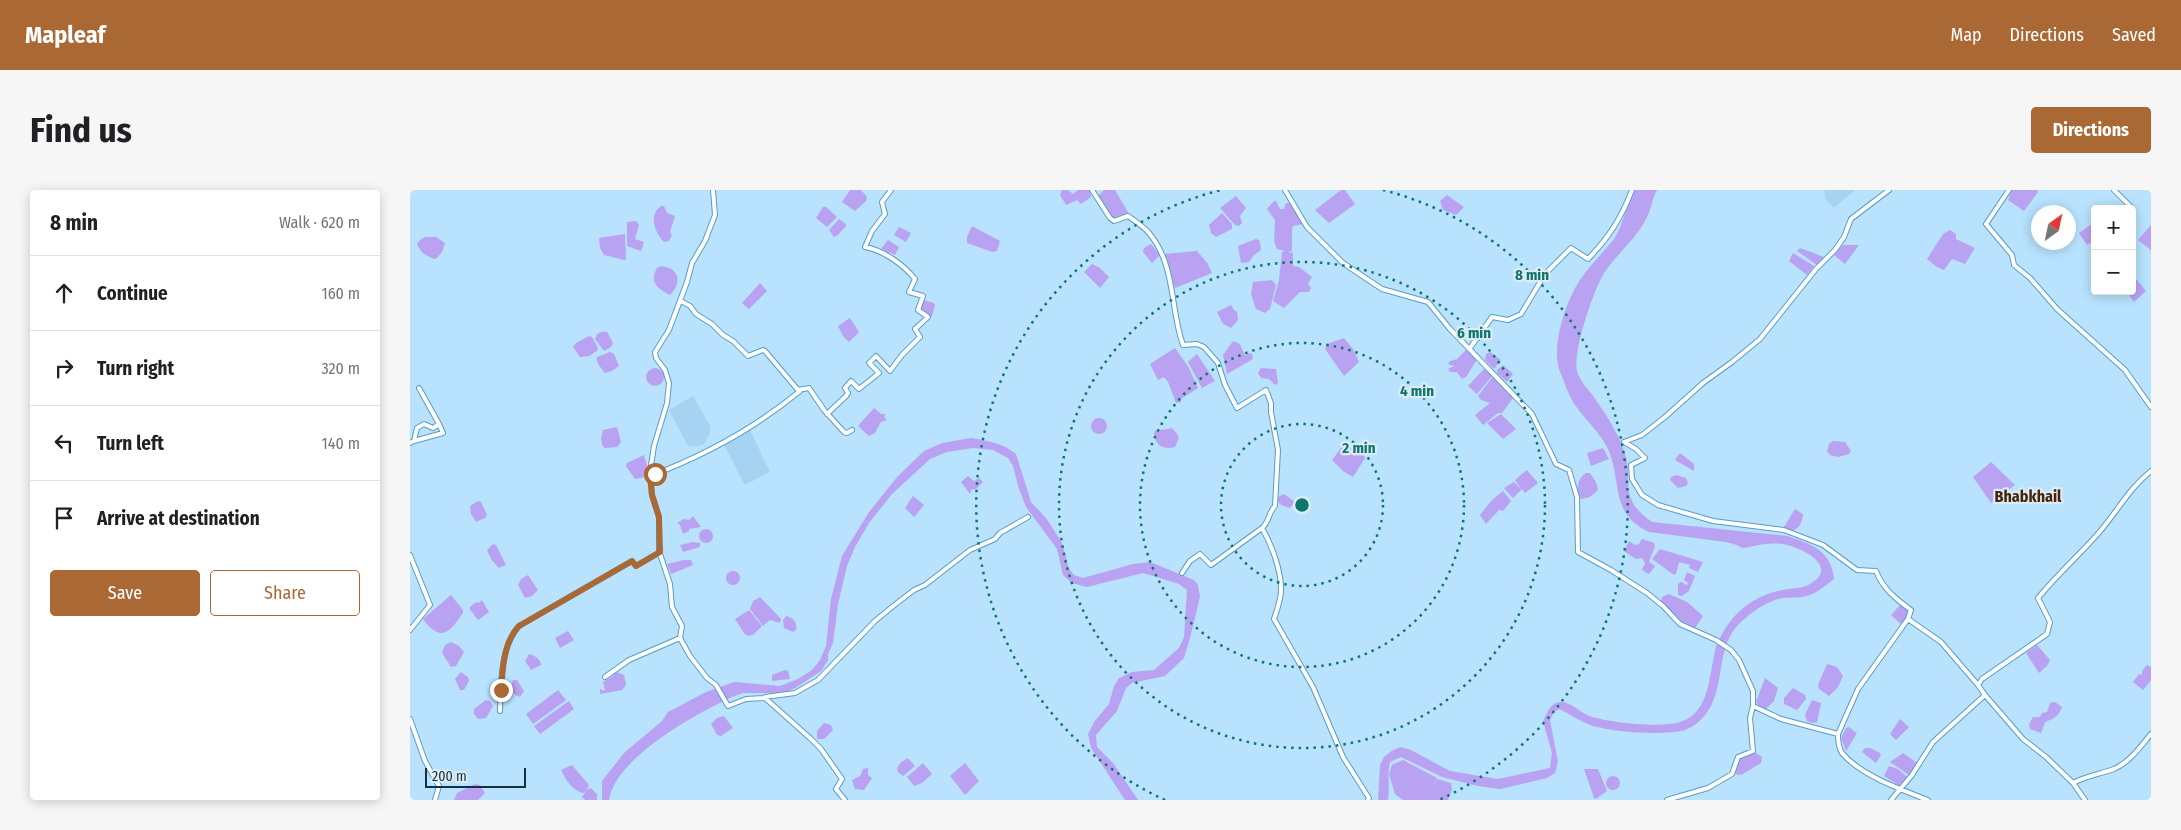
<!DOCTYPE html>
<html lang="en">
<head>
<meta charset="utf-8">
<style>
	:root { --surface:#fff; --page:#f6f6f6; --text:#202124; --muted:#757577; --line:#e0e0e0; --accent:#aa6934 }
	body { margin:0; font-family:"Fira Sans Condensed",sans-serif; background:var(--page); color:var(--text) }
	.controls { position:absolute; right:15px; top:15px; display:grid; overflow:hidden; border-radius:5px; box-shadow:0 2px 12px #0003 }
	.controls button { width:45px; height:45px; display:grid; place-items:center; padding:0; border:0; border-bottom:1px solid var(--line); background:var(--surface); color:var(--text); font:25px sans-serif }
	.compass { position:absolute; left:1621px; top:15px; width:45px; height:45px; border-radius:50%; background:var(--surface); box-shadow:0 2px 12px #0003; rotate:33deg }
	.scale { position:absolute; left:15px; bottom:12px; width:101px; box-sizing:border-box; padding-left:5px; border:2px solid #133143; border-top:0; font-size:14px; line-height:18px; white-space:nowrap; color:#133143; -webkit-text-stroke:4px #ddebf4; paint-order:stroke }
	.stop { position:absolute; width:15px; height:15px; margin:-11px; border:4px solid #aa6934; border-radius:50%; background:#fff }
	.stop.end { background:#aa6934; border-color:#fff; box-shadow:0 1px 5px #0008 }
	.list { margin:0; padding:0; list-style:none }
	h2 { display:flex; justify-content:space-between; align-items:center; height:65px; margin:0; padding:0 20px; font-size:21px }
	h2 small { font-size:16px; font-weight:400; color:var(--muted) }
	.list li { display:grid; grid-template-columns:32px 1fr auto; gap:15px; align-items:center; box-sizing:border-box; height:75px; padding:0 20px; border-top:1px solid var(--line) }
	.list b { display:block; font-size:19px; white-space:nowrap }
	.list em { font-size:16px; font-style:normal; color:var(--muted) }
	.actions { display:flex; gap:10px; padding:15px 20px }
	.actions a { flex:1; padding:11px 0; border:1px solid var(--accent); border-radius:5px; text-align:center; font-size:18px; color:var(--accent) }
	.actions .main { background:var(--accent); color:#fff }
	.icon { flex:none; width:28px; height:28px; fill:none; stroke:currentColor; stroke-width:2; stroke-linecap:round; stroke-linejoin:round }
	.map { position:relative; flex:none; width:1741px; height:610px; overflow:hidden; border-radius:5px }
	header { display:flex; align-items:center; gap:30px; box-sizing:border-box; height:70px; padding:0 25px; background:var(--accent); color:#fff }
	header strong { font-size:24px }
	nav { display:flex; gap:28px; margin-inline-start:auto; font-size:18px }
	.intro { display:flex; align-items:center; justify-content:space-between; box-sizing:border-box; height:120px; padding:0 30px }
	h1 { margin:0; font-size:35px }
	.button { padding:12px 22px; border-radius:5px; background:var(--accent); color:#fff; font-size:18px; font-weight:700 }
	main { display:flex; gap:30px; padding:0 30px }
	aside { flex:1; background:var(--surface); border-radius:5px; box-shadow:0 2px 12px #0003 }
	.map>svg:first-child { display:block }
	.built { fill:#a6d3f1 }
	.water { fill:#baa2f3 }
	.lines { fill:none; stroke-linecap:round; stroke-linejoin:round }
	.minor-casing { stroke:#559dc8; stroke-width:6 }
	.minor { stroke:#fff; stroke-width:4 }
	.route { stroke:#aa6934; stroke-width:6 }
	.ring { fill:none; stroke:#0f766e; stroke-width:2.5; stroke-dasharray:2.5 5 }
	.labels { text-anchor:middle; stroke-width:4.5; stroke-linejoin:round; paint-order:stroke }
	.quarter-label { font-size:16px; font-weight:bold; fill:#44250b; stroke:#ddebf4 }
	.centre { fill:#0f766e; stroke:#ddebf4; stroke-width:2.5 }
	.ring-label { font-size:15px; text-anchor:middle; font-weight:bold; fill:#0f766e; stroke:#ddebf4; stroke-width:4.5; stroke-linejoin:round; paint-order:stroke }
</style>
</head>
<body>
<header>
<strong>Mapleaf</strong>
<nav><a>Map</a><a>Directions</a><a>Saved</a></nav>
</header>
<div class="intro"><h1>Find us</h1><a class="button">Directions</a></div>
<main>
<aside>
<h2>8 min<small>Walk · 620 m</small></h2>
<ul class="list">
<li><svg class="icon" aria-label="ahead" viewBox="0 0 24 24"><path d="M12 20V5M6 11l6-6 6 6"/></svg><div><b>Continue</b></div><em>160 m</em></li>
<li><svg class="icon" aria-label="right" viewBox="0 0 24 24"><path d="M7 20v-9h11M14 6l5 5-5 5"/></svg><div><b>Turn right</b></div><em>320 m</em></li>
<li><svg class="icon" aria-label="left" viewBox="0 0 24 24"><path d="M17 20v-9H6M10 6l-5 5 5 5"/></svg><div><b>Turn left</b></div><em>140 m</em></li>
<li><svg class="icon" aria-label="arrive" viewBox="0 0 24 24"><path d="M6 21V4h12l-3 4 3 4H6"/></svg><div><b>Arrive at destination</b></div></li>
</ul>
<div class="actions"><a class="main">Save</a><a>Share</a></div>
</aside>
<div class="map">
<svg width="1741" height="610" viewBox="0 0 1741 610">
	<rect width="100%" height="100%" fill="#b8e2fe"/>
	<path class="built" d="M1414,0h31l-21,18 -9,-9z
		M283,206l17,30v7l-6,11 -8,3 -8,-1 -19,-36z
		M340,240l20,42 -25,13 -21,-40z"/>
	<path class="water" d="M440,0h11l6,7 -1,4 -11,10 -13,-9z
		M652,0h6l5,4 5,-4h12l1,7 -10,7 -4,-4 -11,5 -6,-10z
		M694,0h11l14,24 -3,2 -13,2 -15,-22z
		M931,0h4l10,14 -26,19 -14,-13z
		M1225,0h22c-5,9 -6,20 -11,29 -10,20 -29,35 -42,54 -10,16 -34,84 -26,101 3,8 10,15 15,22 12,17 23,33 30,52 13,33 -8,48 29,74l136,14c24,9 43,14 46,43 -7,5 -14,12 -22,15 -10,5 -20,3 -30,4 -15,3 -32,15 -42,25 -22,21 -16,53 -27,78 -4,12 -16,25 -28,29 -21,6 -71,2 -92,-4 -11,-3 -23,-12 -34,-17l-5,3 -4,8 8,42 -3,11 -8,5 -47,11 -22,-3 -36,-9 -41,-20 -11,5c-3,13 0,25 -2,38h-10l2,-35 4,-8 9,-7 8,-3 10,3 39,21 48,8 52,-11 2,-15 -9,-32c4,-8 7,-18 17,-19 11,-1 20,11 30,14 19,7 71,12 90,6 31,-9 29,-50 36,-75 4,-10 10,-21 17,-29 15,-17 33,-26 56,-29 8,-1 14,-1 21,-5 31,-18 -10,-37 -27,-40 -16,-2 -27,2 -41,4l-5,-3 -11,-3 -77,-10c-39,-18 -27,-48 -40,-81 -8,-18 -23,-30 -34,-46 -6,-9 -10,-21 -14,-31 -12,-23 5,-74 19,-94 10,-15 23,-27 34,-41 10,-16 12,-34 21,-49z
		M1602,0h25l1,2 -14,19 -16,-11z
		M1037,5l17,12 -8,8 -13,-5 -3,-9z
		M826,6l10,12 -6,8 2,7 -3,3 -4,-1 -15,-17z
		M864,11h2l4,8h4l2,-6h4l13,21 -10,2 -1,3v22l-4,1 5,1v13l6,1 13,10 -4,7 3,4 -2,4h-9l-16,16 -11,-7 6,-21 3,-28 3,-1 -8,-2 -3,-8 1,-21 -8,-11z
		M251,16h3l3,7 8,3 -5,16 2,3 -3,6 -5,1c-9,-9 -16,-27 -3,-36z
		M413,17h3l11,10 -10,10 -11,-9z
		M812,23l10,11v5l-16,8 -5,-4 -2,-8z
		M429,29l7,5v2l-8,9 -4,2 -5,-7z
		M226,31l3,4 -4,14 9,3 -3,9 -14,-5v-24z
		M1685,32v18l-8,5 -8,-12z
		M1741,35v25l-13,-10z
		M562,36l28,15 -3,10 -5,1 -25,-9v-6z
		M489,37l12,6 -5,9 -12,-7z
		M1540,40l6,4v5l19,9 -10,16 -13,-5 -8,11 -7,-3 -10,-8 16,-25z
		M215,44l1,25 -2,1 -20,-5 -4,-7 -1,-10z
		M15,47h11l9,6 -3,9 -6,7c-8,-1 -16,-7 -19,-15l3,-4z
		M846,49l4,2 1,9 -8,6 -4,6 -8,1 -3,-17z
		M478,50l11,7 -4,8 -14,-6z
		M741,54l9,11 -8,8 -9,-11 1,-4z
		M1433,55h16l-14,19 -11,-9z
		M1390,58l24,9 -7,8 -20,-14z
		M787,61l11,13 4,9 -37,15 -11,-34z
		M1383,63l21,13 -7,9 -18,-14z
		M682,74l8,4 9,9 -9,11 -16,-16z
		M251,76c19,2 21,17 9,29 -13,-7 -21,-13 -13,-27z
		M862,90l4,5 -6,24 -5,4 -9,-4 -5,-15 2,-12z
		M1722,90h5l9,11 -12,11 -8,-11h6z
		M350,93l7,8 -18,18 -7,-6z
		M514,110l10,3 1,3 -3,10 -2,1 -11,-8z
		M821,115l3,5 3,2 1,8 -7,8 -8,-4 -6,-12z
		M440,128l9,14 -10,10 -6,-6 -5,-10z
		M191,142h6l6,11 -2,4 -7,4 -9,-12 2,-5z
		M179,146l3,1 6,11 -1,3 -8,5 -9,1 -7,-10 3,-4z
		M934,148l9,11 6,13 -15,14 -19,-27 2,-5z
		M823,151l7,3 5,12 3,-3 4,1 1,5 -26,15 -4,-19z
		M765,158l14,20 9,20 -17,11v3l-5,1 -8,-21 -4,-5 -6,3 -8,-16z
		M1058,158l10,10 -12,19 -4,2 -5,-7h-7l-2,-3 6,-3 -6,-2 2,-3 7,-2z
		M200,162l4,2 5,12 -7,5 -7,2c-4,-5 -9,-10 -8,-16z
		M1080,162l11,8 -7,9 -9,-9 1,-6z
		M787,164l18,27 -13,7 -14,-26z
		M1093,175l10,9 -6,8 -10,-9v-3z
		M236 187a9 9 0 1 1 18 0a9 9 0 1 1-18 0Z
		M851,178l15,1 2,14 -3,2 -6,-6 -8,-1 -3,-5z
		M1074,179l9,6 -16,19 -9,-8z
		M1084,185l20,22 -12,16h-4l-15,12 -8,-10 15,-12 -9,-3 -3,-4z
		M464,218l7,6h4l-1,3 3,3 -6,2 -6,11 -6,3 -11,-10z
		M1091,224l15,15 -13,10 -16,-16z
		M681 236a8 8 0 1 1 16 0a8 8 0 1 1-16 0Z
		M207,237l4,15 -4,5 -12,1 -3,-3 -1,-7 2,-8z
		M762,238l5,6 2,4 -4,9c-11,3 -20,-1 -21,-14l1,-2z
		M561,248c17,3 32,5 45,16l15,48 15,16 13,20 4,8 6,23 5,6 9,3 50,-14 17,-2 44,18 4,5 2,12 -10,41 -6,20 -19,18 -33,7 -6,5 -9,23 -21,24 1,12 16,16 25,37h-13l-34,-52 -3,-14 6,-12 15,-18 5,-18 5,-8 13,-6 22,-2 25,-22 5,-11 3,-47 -8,-6 -36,-11 -56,14 -15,-4 -9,-8 -6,-26 -31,-42 -8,-21 -5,-20 -5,-8 -15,-8 -20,-2 -26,4 -17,7 -38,35 -23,29 -14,24 -8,19 -9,38 -5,39 -5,11v6l-7,11 -24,16 -13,6h-41l-11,4c-35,16 -117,61 -123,103h-7v-19l22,-28 38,-32 6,-9 38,-20 28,-10 46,4 18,-7 14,-9 8,-10 6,-14 5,-47 11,-43 27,-44 29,-36 26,-25 18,-8z
		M1423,251l12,1 6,9 -2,3 -11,3 -8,-2 -3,-4 2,-7z
		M938,255c9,0 14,4 17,13l-12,19 -10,-6 -11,-11 9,-12z
		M1193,258l6,11 -18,7 -4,-13z
		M1270,263l14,11v7l-19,-11z
		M234,265c2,8 6,14 1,22l-10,2 -9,-13 1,-3z
		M1581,272l24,23 -24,18 -18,-26z
		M1117,280l11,13 -13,10 -3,-4 -9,9 -9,-10 10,-6 7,7 -6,-9z
		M1176,283h4l6,9 2,8 -8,7 -8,2 -4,-3c0,-10 -1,-17 8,-23z
		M1266,285l10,3 2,5 -2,3 -8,2 -8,-8 1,-3z
		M558,286l6,5 5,-3 4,4 -7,7 -5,1 -1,4 -9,-12z
		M1093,301l8,10 -8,10 -4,-1 -13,14 -6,-9 12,-15z
		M874,304l11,8 -5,6 -9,-3 -4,-5 1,-3z
		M503,306l11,9 -10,12 -9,-9z
		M68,311l3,1 6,13 -2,3 -9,4 -5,-8 -1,-8z
		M1385,319l8,5c-1,11 -6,19 -17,16l-2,-3z
		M283,326l8,11 -12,2v2l-6,3 -3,-9 -3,-2 7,-4 5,1z
		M289 346a7 7 0 1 1 14 0a7 7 0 1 1-14 0Z
		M1232,349l12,4 1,3 -6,16 6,4 -6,8 -7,-4 3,-7 -3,-5 -6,1 -12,-8 5,-10 6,4 4,-1z
		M283,352l7,1v4l-17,5 -3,-7z
		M83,354l3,1 10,20 -7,3 -8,-9 -4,-9z
		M1250,359l43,13 -5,10 -9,-4 1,-3 -11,-3 -3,12 -2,1 -22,-16z
		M274,370h7l2,5 -22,9 -4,-10z
		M316 388a7 7 0 1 1 14 0a7 7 0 1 1-14 0Z
		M1277,382l8,4 -6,15 -7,5 -4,-1v-11l3,-2 6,3 1,-2 -4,-3z
		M118,385l10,15 -6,6 -7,2 -7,-13 3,-6z
		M1259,404l18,8 16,14 -8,12 -16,-8 -18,-18 1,-5z
		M41,405l12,15v3c-14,21 -23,29 -40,6z
		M350,407l21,22 -1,4 -10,-3 -7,6 -13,-17 3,-8z
		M72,410l7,12 -11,8 -9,-12 7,-6 3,1z
		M1491,414l10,7 -9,14 -11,-10z
		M339,420l13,16 -9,9 -5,1 -4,-3 -9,-14z
		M376,426c7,1 12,8 10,14l-3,2 -9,-4 -1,-8z
		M158,441l6,9 -14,8 -5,-10z
		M41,452l8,4 5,6 -8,14 -5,1 -9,-14 3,-8z
		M1627,455l13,15 -3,6 -8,7 -13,-20z
		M119,464c6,2 11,4 12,11l-10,5 -6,-9z
		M1417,474l10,3 6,9 -5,11 -9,9 -10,-7 -1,-4z
		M1737,475l4,2v13l-8,10 -10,-8 6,-8 3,1v-4z
		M375,480l3,1 2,8 -18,2v-6z
		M51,482l7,5 1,4 -5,9h-4l-5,-11z
		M206,482l8,3 2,10 -4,5 -22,4v-5l5,2 -2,-9 10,-6z
		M1355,488l13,10 -4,13 -8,8 -7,-3 -3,-4z
		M103,490h4l7,11 -4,6 -5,-2 -5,-7z
		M1383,498l12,7 1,4 -9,11 -13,-6v-6z
		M148,500l8,10 -33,24 -7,-10z
		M76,510l4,1 3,5 -7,12 -8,1 -4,-5v-5z
		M1402,510l9,3 -4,19 -5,1 -5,-2 -2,-6z
		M159,511l5,8 -34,25 -6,-8z
		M1645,512l7,5c-3,9 -8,12 -17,15l-4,11 -11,-4 -1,-5 4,-7h7l2,-4 5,-1 3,-9z
		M314,526l9,12 -12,8 -4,-1 -6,-11 6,-6z
		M1490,529l9,8 -13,13 -6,-6z
		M414,533l7,2 2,5 -9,9h-7v-8z
		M1439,537l8,6 -11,18 -5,-13 5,-10z
		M1455,558h5l10,5 1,2 -5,8 -14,-11z
		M1346,563l6,4 -1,6 -20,12h-3l-4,-2c5,-16 6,-16 22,-20z
		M1493,563l14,10 -8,12 -19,-13z
		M498,568l7,8 -12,10 -5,-4 -1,-4 4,-6z
		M993,570l34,18 -6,12 6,-11 14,4 1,6 -4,11h-45l-8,-6 -6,-20 3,-9z
		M513,573l9,11 -10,9 -8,3 -7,-9z
		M555,573l14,18 -14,14 -15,-19z
		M162,575l17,20 -2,5 4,-2 6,6v6h-12l-3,-3 4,-6 -3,2c-10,-2 -18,-14 -22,-23z
		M1479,576l9,3 9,8 -7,9 -16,-10z
		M458,578v7l4,3 -8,12 -9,-1 -3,-9 8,-4 3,-7z
		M1174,579h14l9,22 -11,8 -2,-1z
		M1196 593a7 7 0 1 1 14 0a7 7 0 1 1-14 0Z
		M65,594l5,1 5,8 -7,7h-24l3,-7z"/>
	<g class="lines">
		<g class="minor-casing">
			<path id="minor" d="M303,0l2,25 -10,26 -13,22 -5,19 -18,48 -14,22 1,6 9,12 4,13 -2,20 -13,43 -4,26 2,23 7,22v34l11,33 2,23 10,19 -2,12 10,18 17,22 9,7 12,21 18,-7 19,-1 45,40 11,11 21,30 -6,10 9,11
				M682,0l18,28 4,3 14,-5c7,5 16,11 21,17 27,32 21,76 34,112l14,-1 7,3 14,16 7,22 12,23 29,-18 5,13v9l7,38 -3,56c-7,7 -5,15 -13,22 10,17 20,45 19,64 -1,10 -4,18 -7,27l39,68 30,70 26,41 -1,2
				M875,0l22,37 36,36 39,26 46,13 22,27 82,85 24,50 13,6 8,27 1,55 33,18 36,23 16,13 17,18 36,16 15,10 8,10 14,31v15l-3,12 3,33 -15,6 -6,17 -24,14 -41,12
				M1599,0l-23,34 26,31 2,10 16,13 27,31 68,61 26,37
				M1704,0l19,19
				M271,111l9,5 6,8 16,10 11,11 10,6 15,15 15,-6 2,1 33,39 11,-2 15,22 20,22 3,1 5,-3
				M1060,158l22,-31 16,3 13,-6 24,-40 26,-26 17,11c21,-22 33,-40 44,-69
				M417,224l19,-18 2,-3 -3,-5 6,-7 8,8 20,-16 -10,-10 7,-7 14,15 12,-16 18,-18 -5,-8 13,-12 -10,-7 5,-14 -14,-4 6,-13c-11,-14 -32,-29 -50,-32l7,-16 13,-17 -3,-12 9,-12
				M4,251l29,-8 -4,-9
				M1214,252l12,7 9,9 -14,7 1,14 10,16 16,10 55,16 71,9 39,15 34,25 19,1c7,18 20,28 35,39l-3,9
				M1214,252l18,-7 23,-18 38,-34 29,-21 28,-23 56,-70 19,-19 9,-13 7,-18 38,-29
				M0,253l4,-2 3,-13 7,-4 9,4 6,-4 -20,-36
				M240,286c56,-21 105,-48 150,-85
				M0,365l20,50 -20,25
				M772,383l8,-12 10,-7 11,11 51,-37
				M195,487l24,-17 51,-22
				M1575,505l38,44 23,18 27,26 12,17
				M355,507l30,-4 23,-13 57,-59 17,-14 22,-17 11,-5 45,-35 25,-11 5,-6 28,-16
				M1343,516l28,13 57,15c0,6 0,13 4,19 18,22 60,37 86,47
				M90,521c1,-27 0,-64 19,-85l113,-65 4,5 24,-14
				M0,529l15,42 14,25 -4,14
				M1428,544l20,-45 50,-70 33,23 37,43
				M1663,593c13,-7 27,-9 41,-14 16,-7 26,-22 37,-35
				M1481,610l21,-25 21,-33 52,-47 -7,-10 4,-6 65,-45 3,-12 -12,-24c18,-22 39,-41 58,-62 20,-22 32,-47 55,-65"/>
		</g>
		<use href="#minor" class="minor"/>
	</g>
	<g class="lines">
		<path class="route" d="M91,500c2,-22 2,-47 18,-64l113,-65 4,5 24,-14 -1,-35 -7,-22 -2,-19 5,-2"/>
	</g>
	<g class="ring">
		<circle cx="892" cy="315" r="81"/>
		<circle cx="892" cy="315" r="162"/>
		<circle cx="892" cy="315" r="243"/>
		<path d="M755 610A325 325 0 0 1 811 0M973 0A325 325 0 0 1 1029 610"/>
	</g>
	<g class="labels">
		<g class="quarter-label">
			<text x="1618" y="312">Bhabkhail</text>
		</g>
	</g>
	<circle cx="892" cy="315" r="8" class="centre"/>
	<g class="ring-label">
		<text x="1122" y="90">8 min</text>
		<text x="1064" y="148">6 min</text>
		<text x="1007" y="206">4 min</text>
		<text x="949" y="263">2 min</text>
	</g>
</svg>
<div class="controls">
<button>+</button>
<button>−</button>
</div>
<svg class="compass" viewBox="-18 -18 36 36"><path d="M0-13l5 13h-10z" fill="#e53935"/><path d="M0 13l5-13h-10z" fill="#757577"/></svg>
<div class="scale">200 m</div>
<div class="stop" style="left:245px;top:284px"></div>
<div class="stop end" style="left:91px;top:500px"></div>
</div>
</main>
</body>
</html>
